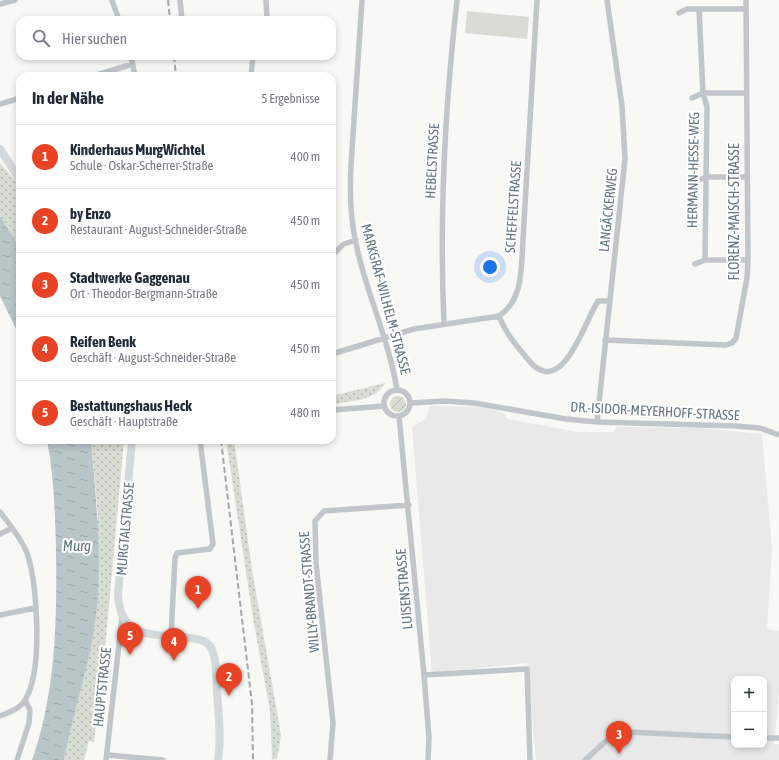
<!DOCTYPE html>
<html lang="de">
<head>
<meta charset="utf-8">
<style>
	:root { --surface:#fff; --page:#f2f2f3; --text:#1f2937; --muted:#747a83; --line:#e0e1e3; --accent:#e84325 }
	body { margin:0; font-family:"Asap Condensed",sans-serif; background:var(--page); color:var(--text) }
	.controls { position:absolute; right:12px; bottom:12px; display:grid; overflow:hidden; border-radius:8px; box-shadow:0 2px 6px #0003 }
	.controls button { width:36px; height:36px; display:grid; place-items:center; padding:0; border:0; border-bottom:1px solid var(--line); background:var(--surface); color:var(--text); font:20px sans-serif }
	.you { position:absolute; left:490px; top:267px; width:14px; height:14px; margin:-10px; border:3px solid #fff; border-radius:50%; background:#1a73e8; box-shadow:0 0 0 6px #1a73e833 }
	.badge { display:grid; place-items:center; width:26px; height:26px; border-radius:50%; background:var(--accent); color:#fff; font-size:13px; font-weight:700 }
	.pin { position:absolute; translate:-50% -33px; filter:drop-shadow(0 1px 2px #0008) }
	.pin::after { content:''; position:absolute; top:21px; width:14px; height:12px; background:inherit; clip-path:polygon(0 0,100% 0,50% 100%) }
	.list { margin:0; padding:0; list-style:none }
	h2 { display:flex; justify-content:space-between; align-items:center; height:52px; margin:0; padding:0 16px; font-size:17px }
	h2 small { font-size:13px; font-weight:400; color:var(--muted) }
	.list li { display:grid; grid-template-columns:26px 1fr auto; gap:12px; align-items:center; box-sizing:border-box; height:64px; padding:0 16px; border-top:1px solid var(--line) }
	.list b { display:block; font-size:15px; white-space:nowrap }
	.list p { margin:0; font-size:13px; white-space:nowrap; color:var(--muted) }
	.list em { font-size:13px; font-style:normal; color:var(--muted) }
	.icon { flex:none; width:22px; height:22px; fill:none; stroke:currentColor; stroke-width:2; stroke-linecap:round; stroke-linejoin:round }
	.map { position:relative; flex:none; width:779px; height:760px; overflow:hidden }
	.search { position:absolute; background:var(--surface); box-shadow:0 2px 6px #0003; left:16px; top:16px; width:320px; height:44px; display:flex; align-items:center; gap:10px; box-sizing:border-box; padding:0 14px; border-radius:12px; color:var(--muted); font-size:15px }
	.panel { position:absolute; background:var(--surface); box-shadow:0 2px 6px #0003; left:16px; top:72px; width:320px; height:372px; border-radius:12px }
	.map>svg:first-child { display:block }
	.built { fill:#e8e9e8; fill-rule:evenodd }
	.grass { fill:url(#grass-dots) }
	.park { fill:#d8ddd4 }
	.garden { fill:url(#garden-furrows) }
	.water { fill:url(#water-ripples) }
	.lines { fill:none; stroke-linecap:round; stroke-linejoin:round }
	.street { stroke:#c0c6c9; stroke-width:5.5 }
	.secondary { stroke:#d3d9dc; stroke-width:8 }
	.rail { stroke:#9fa8ad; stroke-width:2; stroke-dasharray:6 3; stroke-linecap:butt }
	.labels { text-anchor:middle; stroke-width:4; stroke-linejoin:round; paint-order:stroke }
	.street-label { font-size:14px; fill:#627681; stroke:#fff }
	.water-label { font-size:15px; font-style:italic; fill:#5d767c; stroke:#fff }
</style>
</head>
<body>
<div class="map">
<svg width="779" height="760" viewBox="0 0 779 760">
	<defs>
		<pattern id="grass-dots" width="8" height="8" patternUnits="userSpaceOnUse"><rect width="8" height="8" fill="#d8ddd4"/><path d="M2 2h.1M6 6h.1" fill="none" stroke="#b3b8b1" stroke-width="1.8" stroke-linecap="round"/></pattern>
		<pattern id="garden-furrows" width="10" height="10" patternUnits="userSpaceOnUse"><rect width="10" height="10" fill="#d8ddd4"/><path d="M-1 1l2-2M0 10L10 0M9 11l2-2" fill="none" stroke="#b3b8b1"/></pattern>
		<pattern id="water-ripples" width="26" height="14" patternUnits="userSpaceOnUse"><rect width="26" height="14" fill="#b8c6c9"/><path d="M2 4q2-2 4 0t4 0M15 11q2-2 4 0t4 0" fill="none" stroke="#99a5a9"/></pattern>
	</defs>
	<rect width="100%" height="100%" fill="#f8f8f5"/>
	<path class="built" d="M430,406l44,1 18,2 12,5 4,5 70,13h36l2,-5 86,1 60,6 10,114 -5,81 12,2v62l-5,51h5v16h-243l-9,-97 -95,10 -20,-246 14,-8zM734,679h30v66h-30z"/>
	<path class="grass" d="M0,163l20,23v62l-20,-32z
		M385,383c-9,18 -35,18 -53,21v-8z
		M91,440h33l-18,198 -12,104 -5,-1 -5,19h-20l34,-244z
		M226,440h8l18,130 29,165 -4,24h-5l-2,-49 -16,-86z"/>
	<path class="park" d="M467,11l62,6 -2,22 -62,-6z"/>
	<path class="garden" d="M390 404a8 8 0 1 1 16 0a8 8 0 1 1-16 0Z"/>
	<path class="water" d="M0,216l20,32v89l-20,-41z
		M47,440h44c5,62 13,127 3,189 -7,45 -22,87 -30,131h-32c24,-67 25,-140 24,-211 -1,-36 -2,-73 -9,-109z"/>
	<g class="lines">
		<path class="street" d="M112,0l7,20
			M180,0l2,20
			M266,0l1,20
			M362,0l-11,165c-1,20 -1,41 2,62 8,55 35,107 44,163
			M0,4l15,-4
			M699,9l4,84 4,14 -2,153
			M679,13l8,-4h59
			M131,56l4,20
			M93,76l40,-12
			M251,76l2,-20
			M692,98l11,-5h43
			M0,104l20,-6
			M696,181l10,-4h40
			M332,255l12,-11 12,-4
			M695,264l10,-4h43
			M499,316c6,16 16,28 27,41 35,47 57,-33 72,-56h12
			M444,323c-5,-108 1,-216 13,-323
			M605,340l121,5 6,-2 4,-5 11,-60 1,-18 -2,-260
			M332,354l82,-25 85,-13c25,-17 22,-49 24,-76l14,-240
			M384 403a13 13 0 1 1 26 0a13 13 0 1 1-26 0Z
			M410,403l35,-2 29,2 92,16 31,3 138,4 25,2 19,7
			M332,410l52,-4
			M399,416l25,259 5,63 -1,22
			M597,422l28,-263 -3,-53 -15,-106
			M0,512c10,13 21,26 27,41 11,31 16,119 -2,147 -5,9 -16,12 -25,16
			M0,534l12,-6
			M0,615l35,-7
			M171,636l4,-78 2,-5 33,-4 3,-5 -13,-104
			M424,675l103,-6 3,91
			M764,738h15
			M107,755l56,5
			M17,760l12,-37 1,-13 -5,-10
			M106,760l16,-143
			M330,760l3,-37 -17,-160 -1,-42 9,-10 85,-6
			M585,760c14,-11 22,-25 41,-28l108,5"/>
		<path class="secondary" d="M0,149l20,31
			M132,440l-14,154c2,42 28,40 63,43 8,1 19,1 26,6 4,3 6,8 7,13 3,11 2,23 3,34 1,22 5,47 1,70"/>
		<path class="rail" d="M168,0l2,20
			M174,56l2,20
			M221,440l31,264 1,56"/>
	</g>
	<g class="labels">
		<g class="street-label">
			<text transform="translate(432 161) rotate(-87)" y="5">HEBELSTRASSE</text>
			<text transform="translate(693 170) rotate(-89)" y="5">HERMANN-HESSE-WEG</text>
			<text transform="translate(513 207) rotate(-86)" y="5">SCHEFFELSTRASSE</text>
			<text transform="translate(608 210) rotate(-84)" y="5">LANGÄCKERWEG</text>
			<text transform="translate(734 212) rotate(-90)" y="5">FLORENZ-MAISCH-STRASSE</text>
			<text transform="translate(386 299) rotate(75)" y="5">MARKGRAF-WILHELM-STRASSE</text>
			<text transform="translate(655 411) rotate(3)" y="5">DR.-ISIDOR-MEYERHOFF-STRASSE</text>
			<text transform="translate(125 529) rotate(-85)" y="5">MURGTALSTRASSE</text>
			<text transform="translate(404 589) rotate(-95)" y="5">LUISENSTRASSE</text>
			<text transform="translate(309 592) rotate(-95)" y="5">WILLY-BRANDT-STRASSE</text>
			<text transform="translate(102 687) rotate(-84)" y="5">HAUPTSTRASSE</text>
		</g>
		<g class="water-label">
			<text x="77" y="551">Murg</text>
		</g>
	</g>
</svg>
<div class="controls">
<button>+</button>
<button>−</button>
</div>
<div class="you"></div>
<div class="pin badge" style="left:198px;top:609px">1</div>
<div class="pin badge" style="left:229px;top:696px">2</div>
<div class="pin badge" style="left:619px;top:754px">3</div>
<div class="pin badge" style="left:174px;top:661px">4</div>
<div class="pin badge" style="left:130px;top:655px">5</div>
<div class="search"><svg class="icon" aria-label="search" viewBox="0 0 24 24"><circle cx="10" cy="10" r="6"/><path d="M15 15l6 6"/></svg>Hier suchen</div>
<section class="panel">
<h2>In der Nähe<small>5 Ergebnisse</small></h2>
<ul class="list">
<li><span class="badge">1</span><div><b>Kinderhaus MurgWichtel</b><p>Schule · Oskar-Scherrer-Straße</p></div><em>400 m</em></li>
<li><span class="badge">2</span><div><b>by Enzo</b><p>Restaurant · August-Schneider-Straße</p></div><em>450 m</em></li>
<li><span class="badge">3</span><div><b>Stadtwerke Gaggenau</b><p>Ort · Theodor-Bergmann-Straße</p></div><em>450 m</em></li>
<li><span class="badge">4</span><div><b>Reifen Benk</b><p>Geschäft · August-Schneider-Straße</p></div><em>450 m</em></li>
<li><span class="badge">5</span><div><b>Bestattungshaus Heck</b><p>Geschäft · Hauptstraße</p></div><em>480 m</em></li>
</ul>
</section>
</div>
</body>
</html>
